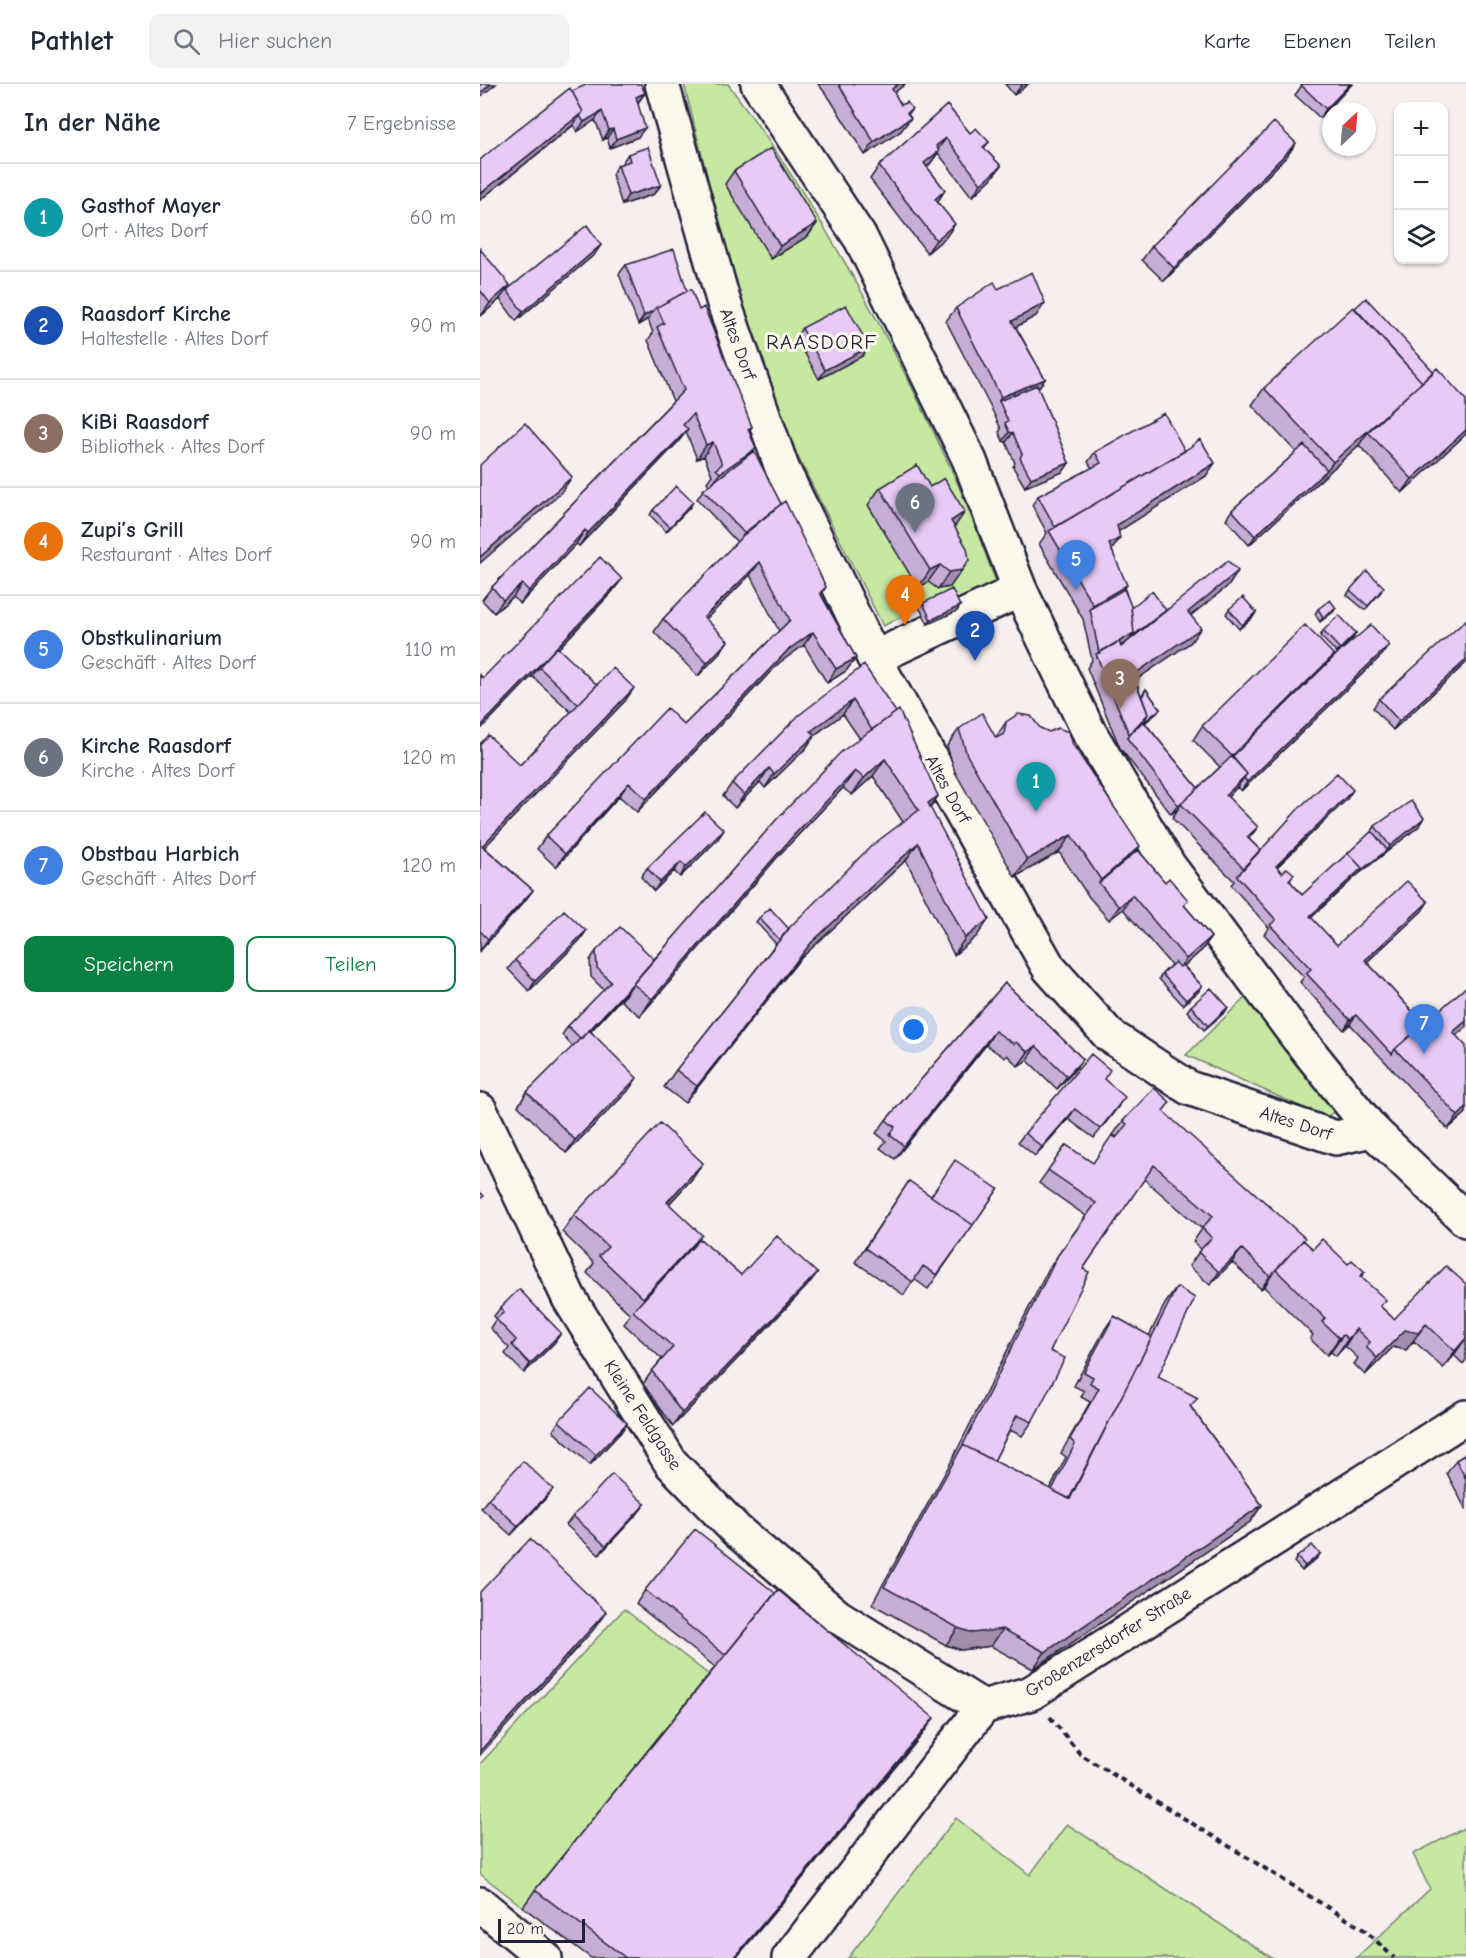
<!DOCTYPE html>
<html lang="de">
<head>
<meta charset="utf-8">
<style>
	:root { --surface:#fff; --page:#f2f2f3; --text:#1f2937; --muted:#747a83; --line:#e0e1e3; --accent:#0b8043 }
	body { margin:0; font-family:"Comic Neue",sans-serif; background:var(--page); color:var(--text) }
	.controls { position:absolute; right:18px; top:18px; display:grid; overflow:hidden; border-radius:12px; box-shadow:0 2px 4px #0004 }
	.controls button { width:54px; height:54px; display:grid; place-items:center; padding:0; border:0; border-bottom:2px solid var(--line); background:var(--surface); color:var(--text); font:30px sans-serif }
	.compass { position:absolute; left:842px; top:18px; width:54px; height:54px; border-radius:50%; background:var(--surface); box-shadow:0 2px 4px #0004; rotate:26deg }
	.scale { position:absolute; left:18px; bottom:15px; width:87px; box-sizing:border-box; padding-left:6px; border:3px solid #22223b; border-top:0; font-size:16px; line-height:21px; white-space:nowrap; color:#22223b; -webkit-text-stroke:4px #fbf7ec; paint-order:stroke }
	.you { position:absolute; left:434px; top:946px; width:21px; height:21px; margin:-15px; border:4px solid #fff; border-radius:50%; background:#1a73e8; box-shadow:0 0 0 9px #1a73e833 }
	.badge { display:grid; place-items:center; width:39px; height:39px; border-radius:50%; background:var(--accent); color:#fff; font-size:20px; font-weight:700 }
	.pin { position:absolute; translate:-50% -50px; filter:drop-shadow(0 2px 3px #0008) }
	.pin::after { content:''; position:absolute; top:32px; width:21px; height:18px; background:inherit; clip-path:polygon(0 0,100% 0,50% 100%) }
	.list { margin:0; padding:0; list-style:none }
	h2 { display:flex; justify-content:space-between; align-items:center; height:78px; margin:0; padding:0 24px; font-size:26px }
	h2 small { font-size:20px; font-weight:400; color:var(--muted) }
	.list li { display:grid; grid-template-columns:39px 1fr auto; gap:18px; align-items:center; box-sizing:border-box; height:108px; padding:0 24px; border-top:2px solid var(--line) }
	.list b { display:block; font-size:22px; white-space:nowrap }
	.list p { margin:0; font-size:20px; white-space:nowrap; color:var(--muted) }
	.list em { font-size:20px; font-style:normal; color:var(--muted) }
	.actions { display:flex; gap:12px; padding:18px 24px }
	.actions a { flex:1; padding:14px 0; border:2px solid var(--accent); border-radius:12px; text-align:center; font-size:21px; color:var(--accent) }
	.actions .main { background:var(--accent); color:#fff }
	.icon { flex:none; width:33px; height:33px; fill:none; stroke:currentColor; stroke-width:2; stroke-linecap:round; stroke-linejoin:round }
	.map { position:relative; flex:none; width:986px; height:1874px; overflow:hidden }
	header { display:flex; align-items:center; gap:36px; box-sizing:border-box; height:84px; padding:0 30px; background:var(--surface); border-bottom:2px solid var(--line) }
	header strong { font-size:28px }
	nav { display:flex; gap:33px; margin-inline-start:auto; font-size:21px }
	.search { width:420px; height:54px; background:var(--page); display:flex; align-items:center; gap:15px; box-sizing:border-box; padding:0 21px; border-radius:12px; color:var(--muted); font-size:22px }
	main { display:flex }
	aside { flex:1; background:var(--surface) }
	.map>svg:first-child { display:block }
	.green { fill:#c6e8a1; stroke:#74856e; stroke-width:1.5 }
	.lines { fill:none; stroke-linecap:round; stroke-linejoin:round }
	.minor-casing { stroke:#22223b; stroke-width:38 }
	.major-casing { stroke:#22223b; stroke-width:38 }
	.path { stroke:#22223b; stroke-width:4; stroke-dasharray:6 4.5; stroke-linecap:butt }
	.minor { stroke:#fbf7ec; stroke-width:33 }
	.major { stroke:#fbf7ec; stroke-width:33 }
	.wall { fill:#c8add4; stroke:#22223b; stroke-width:1.5 }
	.shaded-wall { fill:#a38dac; stroke:#22223b; stroke-width:1.5 }
	.building { fill:#e9c9f6; stroke:#22223b; stroke-width:1.5 }
	.labels { text-anchor:middle; stroke-width:6; stroke-linejoin:round; paint-order:stroke }
	.street-label { font-size:18px; fill:#22223b; stroke:#fbf7ec }
	.quarter-label { font-size:21px; letter-spacing:1.5px; fill:#22223b; stroke:#fbf7ec }
</style>
</head>
<body>
<header>
<strong>Pathlet</strong>
<div class="search"><svg class="icon" aria-label="search" viewBox="0 0 24 24"><circle cx="10" cy="10" r="6"/><path d="M15 15l6 6"/></svg>Hier suchen</div>
<nav><a>Karte</a><a>Ebenen</a><a>Teilen</a></nav>
</header>
<main>
<aside>
<h2>In der Nähe<small>7 Ergebnisse</small></h2>
<ul class="list">
<li><span class="badge" style="background:#0f9aa8">1</span><div><b>Gasthof Mayer</b><p>Ort · Altes Dorf</p></div><em>60 m</em></li>
<li><span class="badge" style="background:#1a4fb4">2</span><div><b>Raasdorf Kirche</b><p>Haltestelle · Altes Dorf</p></div><em>90 m</em></li>
<li><span class="badge" style="background:#8d6e63">3</span><div><b>KiBi Raasdorf</b><p>Bibliothek · Altes Dorf</p></div><em>90 m</em></li>
<li><span class="badge" style="background:#e8710a">4</span><div><b>Zupi’s Grill</b><p>Restaurant · Altes Dorf</p></div><em>90 m</em></li>
<li><span class="badge" style="background:#3f7fe0">5</span><div><b>Obstkulinarium</b><p>Geschäft · Altes Dorf</p></div><em>110 m</em></li>
<li><span class="badge" style="background:#6b7280">6</span><div><b>Kirche Raasdorf</b><p>Kirche · Altes Dorf</p></div><em>120 m</em></li>
<li><span class="badge" style="background:#3f7fe0">7</span><div><b>Obstbau Harbich</b><p>Geschäft · Altes Dorf</p></div><em>120 m</em></li>
</ul>
<div class="actions"><a class="main">Speichern</a><a>Teilen</a></div>
</aside>
<div class="map">
<svg width="986" height="1874" viewBox="0 0 986 1874">
	<rect width="100%" height="100%" fill="#f7eeee"/>
	<filter id="ink" filterUnits="userSpaceOnUse"><feTurbulence type="fractalNoise" baseFrequency=".0167" numOctaves="2"/><feDisplacementMap in="SourceGraphic" scale="12" xChannelSelector="R" yChannelSelector="G"/><feConvolveMatrix kernelMatrix="1 2 1 2 8 2 1 2 1" color-interpolation-filters="sRGB"/></filter>
	<g filter="url(#ink)">
		<path class="green" d="M204,0h44c89,119 161,250 223,385 18,38 32,79 47,118l-41,24 -9,-18 -65,33 -87,-173 -59,-158z
			M767,912l89,114 -10,8 -140,-63z
			M144,1525l85,66 -186,232 -43,-33v-110z
			M476,1734l74,57 37,-51 205,134h-424z
			M986,1743v131h-110l74,-69 -17,-35z"/>
		<g class="lines">
			<g class="minor-casing">
				<path id="minor" d="M182,0l61,216 59,168 92,190 175,310 60,67 80,53 147,50 36,-8
					M394,574l146,-68
					M0,1026l89,188 102,165 65,67 101,86 146,91
					M0,1820l65,54
					M309,1874l194,-251 48,-14 435,-276"/>
			</g>
			<g class="major-casing">
				<path id="major" d="M278,0l103,155 108,220 51,131 68,140 81,136 129,172 74,92 94,90"/>
			</g>
			<path class="path" d="M570,1633l30,37 286,177 28,27"/>
			<use href="#minor" class="minor"/>
			<use href="#major" class="major"/>
		</g>
		<path class="wall" d="M338,0h87l-11,9 7,12 11,4 -4,6 -7,16 -36,24 -35,-56z
			M525,0h23l-14,11z
			M823,0h49l-32,34 -25,-23z
			M92,7l73,2 -7,10v34l-28,11 -3,-10 -4,2 -8,-20 -18,12 -3,-7 -94,75v-40z
			M467,21l23,28 19,9 -5,6 17,18 -10,13 -19,18 -34,-44 -8,11 -3,3 18,23 -7,11 8,36 -19,16 -57,-74 9,-13z
			M816,59l-9,13 -123,125 -22,-21 10,-14z
			M148,70l33,31 -7,9 -32,11 -10,-31 6,-9 4,-1v-1z
			M254,87l83,52 -9,13 -37,23 -46,-75z
			M0,165l27,41 88,-36 -79,67 -16,-22 -19,17 -1,-1z
			M146,181l61,26 12,19 53,117 -3,4 4,21 73,135 -5,8 35,63 -10,13 -19,12 -23,-38 -25,18 -142,149 -18,-16 -63,71 -19,-18 9,-13 138,-111 95,-94 -29,-56 -44,44 13,35 -21,22 -44,-44 9,-13 74,-77 -40,-43 6,-9 6,-5 -2,-3 5,-7 -8,-19 -7,3 -11,-27 -8,10 -99,104 -3,-2 -56,60 -7,-7 -19,16 -12,-13 10,-13 181,-186 -25,-61 5,-7 -5,-14 -10,6 -19,-51z
			M518,205l38,27 -20,11 29,52 -7,9 31,75 -6,9 -38,15 -12,-20 2,-4 -9,-21 -3,-1 -4,-9 2,-3 -9,-19 -46,-89 10,-13z
			M322,244l60,28 -43,23 -23,-42z
			M784,304l202,46 -64,59 -43,-48 -110,100 -23,-26 6,-9 64,-58 -44,-47z
			M705,367l21,25 -88,55 -6,19 19,58 35,2 72,-39 -9,14 -38,30v27l-55,38 5,16 5,-7 14,20 -3,4 -12,10 53,65 22,-21 -27,-27 9,-14 132,-71 -3,5 51,-5 -141,136 -4,-4 -9,10 21,42 11,11 87,-51 -70,68 5,6 12,1 -4,7 12,14 46,-42 24,-22 3,-5 43,1 -63,50 -44,41 26,27 85,-34 -55,51 57,62 32,11 10,78 -18,16 -98,-105 -6,6 -44,-48 4,-5 -40,-43 5,-6 -38,-43 3,-4 -62,-63 6,-9 -7,5 -51,-66 -33,-80 5,-8 -9,-41 -44,-75 8,-11 -15,-28 6,-9 54,-28 -4,-6 7,-10z
			M400,404l74,39 -4,60 -12,2 -10,-7 -10,6 -50,-83z
			M210,423l-24,25 -16,-17 3,-5z
			M142,495l-10,13 -54,57 39,36 28,16 -141,146 49,43 -10,13 -43,48v-207l40,21 51,-53 -39,-36 1,-1 -53,55v-55l3,3z
			M870,506l31,2 -16,18 -18,-15z
			M443,519l34,8 -29,13 -9,-17z
			M749,525l27,3 -3,5 -14,12 -13,-15z
			M838,525l15,3 -13,10 -5,-8z
			M843,547l33,2 -3,5 -16,15 -17,-17z
			M986,579l-73,67 -20,-22 6,-9z
			M384,581l74,131 -8,12 47,128 -23,19 -48,-95 -107,100 -114,143 -21,-16 12,-17 100,-126 -20,-22 3,-4 30,11 114,-107 -30,-46 -21,19 -9,-7 -62,65 -141,163 -19,-15 6,-9 -36,39 37,60 -62,62 -48,-47 9,-14 46,-45 -11,-12 6,-9 36,-36 -13,-13 -1,-17 6,-9 58,8 206,-220 -17,-25 -28,21 -9,13 -41,40 -5,-6 -25,26 -12,-12 9,-13z
			M526,638l34,6 33,17 65,105 73,87 -9,13 -18,16 18,20 -3,5 -16,14 -24,-26 3,-5 9,-9 -48,-56 -14,11 -20,-23 -30,-45 -44,25 -60,-105 -8,-26 12,-17 37,8z
			M238,755l-38,38 -6,-6 -20,20 -13,-14 6,-9z
			M106,847l-6,9 -51,51 -21,-22 7,-9z
			M525,899l78,76 -10,13 -16,17 -30,-29 -9,6 -11,-11 -2,3 -19,-13 -91,114 -15,-11 6,-7 -10,-8 10,-13z
			M711,922l37,1 -3,5 -21,18 -17,-19z
			M624,995l15,27 -25,32 -26,-19 -33,37 -17,-14 7,-9z
			M683,1028l150,137 52,23 -4,5 20,30 13,12 72,-35v76l-3,4 -9,-9 -11,13 -29,-27 -8,9 -13,-3 -28,28 -11,-11 4,-6 -13,-12 -9,10 -5,-4 -4,3 -17,-16 3,-4 -49,-48 2,-3 -5,5 -29,-27 -22,23 -21,-19 12,-17 -8,-7 9,-13 -58,-50 -61,90 -33,82 -18,71 -10,14 -12,-6 -16,31 56,28 16,-32 -5,-4 29,-51 -9,-5 3,-6 -10,-5 31,-57 9,-13 35,20 16,-32 12,-17 -19,90 33,30 71,98 -12,17 -217,147 -42,-23 -30,4 -15,-5 -74,-41 79,-142 98,-194 37,-52 -47,-33 27,-38 27,18 24,-26 -4,-2 10,-14z
			M211,1096l-22,24 31,35 41,36 76,-2 -10,13 -134,140 -30,-42 9,-13 10,-12 -38,-35 6,-10 -43,-41 7,-10 -32,-31 12,-17z
			M429,1097l22,15 67,-7 -70,100 -14,-10 -10,16 -49,-33z
			M21,1223l54,35 -31,31 -19,-19 4,-6 -19,-20 6,-9 -2,-3z
			M79,1337l68,2 -6,9 -31,33 -37,-34z
			M986,1370v56l-19,-37 9,-13z
			M66,1414l-35,37 -30,-27 7,-9z
			M165,1420l-7,9 -39,42 -33,-30 7,-9z
			M840,1470l-4,5 -14,12 -8,-9 3,-5z
			M165,1506l277,145 -186,223h-145l-68,-51 12,-17 180,-223 -79,-63z"/>
		<path class="shaded-wall" d="M11,0h5l-16,13v-4z
			M418,0h7l-23,19 10,-14z
			M543,0h5l-14,11 7,-9z
			M870,0h2l-32,34 6,-9z
			M165,9l-7,9 -9,4 7,-9z
			M122,27l-7,9 -18,12 7,-10z
			M103,28l-10,13 -93,75v-6z
			M431,34l-10,13 -36,24 9,-13z
			M165,44l-7,9 -28,11 6,-9z
			M133,45l-6,9 -4,2 6,-10z
			M466,54l-10,14v-6z
			M816,59l-9,13 -123,125 10,-13z
			M459,67l-9,13 -15,12 9,-13z
			M521,82l-10,13 -19,18 9,-13z
			M181,101l-7,9 -32,11 6,-10z
			M465,106l-9,14 -1,-5z
			M337,139l-9,13 -37,23 9,-13z
			M475,140l-9,13 -19,16 9,-13z
			M121,161l-6,9 -79,67 7,-9z
			M30,201l-10,14 -19,17 9,-13z
			M565,219l-9,13 -33,18 9,-13z
			M174,226l-6,9 -10,6 6,-9z
			M389,263l-7,9 -43,23 6,-9z
			M565,295l-10,13 -36,9 2,-4z
			M942,298l-6,7 -48,43 -9,13 -110,100 6,-9 72,-66 6,-8z
			M208,345l-10,13 -99,104 9,-13z
			M986,346v4l-64,59 10,-14z
			M529,348l4,1 -7,9 -3,-1z
			M233,358l-9,14 -7,3 9,-14z
			M276,364l-10,13 -36,25 10,-13z
			M589,379l-6,9 -38,15 6,-9z
			M735,379l-9,13 -98,62 9,-13z
			M92,393l-12,17 -80,69v-6z
			M213,418l-3,5 -24,25 4,-5z
			M485,428l-12,17 -2,-8z
			M105,446l-9,14 -56,60 9,-13z
			M640,454l-9,13 -2,-7z
			M489,476l-19,27 -12,2 11,-17z
			M280,478l-10,13 -55,55 9,-13z
			M460,481l-12,17 -10,6 12,-18z
			M758,487l-9,14 -50,40 9,-13z
			M142,495l-10,13 -72,76 -1,-1 -6,8 -53,55v-3z
			M42,500l-9,13 -19,16 9,-13z
			M647,501l-9,13 -28,11 3,-4z
			M480,522l-3,5 -29,13 3,-4z
			M856,524l-3,4 -13,10 3,-5z
			M686,526l-39,32 -29,17 -1,-2z
			M776,528l-3,5 -14,12 3,-4z
			M721,544l-10,14 -67,46 9,-13z
			M333,548l-9,13 -25,18 -142,149 9,-13 142,-149z
			M876,549l-3,5 -16,15 3,-4z
			M248,557l-9,13 -21,22 9,-13z
			M909,561l-7,10 -141,136 6,-9z
			M854,571l-9,13 -95,94 2,-6z
			M376,574l-10,13 -19,12 9,-14z
			M986,576v3l-73,67 6,-9z
			M154,604l-9,13 -145,151 2,-6z
			M373,616l-10,14 -41,30 9,-13z
			M680,625l-3,4 -18,14 3,-4z
			M335,651l-9,13 -41,40 9,-14z
			M405,675l-12,17 -21,19 12,-17z
			M289,684l-9,14 -25,26 9,-13z
			M375,687l-12,17 -62,65 -141,163 12,-17 141,-163z
			M767,690l-10,13 -20,22 9,-14z
			M149,699l-10,13 -63,71 9,-13z
			M719,705l-18,15 -3,5 -7,5 7,-9z
			M873,706l-6,9 -78,76 7,-9z
			M458,712l-12,17 2,-10z
			M944,734l-6,9 -63,50 -52,48 7,-9 52,-48 25,-17 3,-5z
			M778,743l-10,13 -1,-3z
			M244,746l-6,9 -38,38 6,-10z
			M591,751l-12,17 -44,25 12,-17z
			M438,759l-12,17 -107,100 -114,143 12,-17 114,-143z
			M660,762l-12,17 -29,20 2,-3z
			M201,778l-7,9 -20,20 6,-9z
			M53,806l-10,13 -43,48 8,-12z
			M652,811l-9,14 -14,11 10,-13z
			M948,818l-6,9 -63,58 6,-9z
			M509,835l-12,17 -23,19 11,-17z
			M106,847l-6,9 -51,51 6,-10z
			M731,853l-9,13 -25,22 9,-13z
			M153,900l-6,8 -52,56 6,-9z
			M722,902l-3,5 -16,14 3,-5z
			M748,923l-3,5 -21,18 4,-4z
			M876,931l-6,9 -6,6 6,-10z
			M986,937v6l-22,19 9,-14z
			M515,947l-9,14 -91,114 9,-13z
			M556,962l-9,14 -9,6 10,-14z
			M603,975l-10,13 -16,17 10,-13z
			M157,994l-9,13 -62,62 9,-13z
			M986,1024v5l-18,16 10,-13z
			M595,1025l-7,10 -33,37 7,-9z
			M223,1079l-12,17 -36,39 12,-17z
			M762,1165l-10,13 -22,23 9,-13z
			M795,1186l-9,14 -5,5 9,-13z
			M337,1189l-10,13 -134,140 9,-13z
			M946,1240l-20,26 -13,-3 -28,28 12,-17 28,-28z
			M876,1245l-11,17 -9,10 12,-17z
			M81,1249l-6,9 -31,31 6,-9z
			M863,1251l-12,17 -4,3 12,-17z
			M986,1254l-12,17 -11,13 12,-17z
			M147,1339l-6,9 -31,33 6,-10z
			M73,1405l-7,9 -35,37 7,-9z
			M165,1420l-7,9 -39,42 7,-9z
			M782,1421l-12,17 -217,147 12,-17z
			M840,1470l-4,5 -14,12 3,-5z
			M126,1528l-12,17 -114,126v-4z
			M478,1544l45,1 -12,17 -30,4 -15,-5z
			M454,1634l-12,17 -186,223h-2z"/>
		<path class="building" d="M0,0h11l-11,9z
			M108,0h53l4,9 -9,4 9,31 -29,11 -3,-10 -4,1 -7,-19 -18,11 -4,-6 3,-4 -11,-21z
			M361,0h57l-6,5 9,16 6,-3 5,7 -5,4 4,5 -37,24 -35,-57z
			M823,0h47l-24,25 -25,-24z
			M90,4l13,24 -103,82v-34l14,-12z
			M467,21l23,28 6,-5 13,14 -6,5 18,19 -20,18 -35,-46 -10,8 3,5 -15,12 21,27 -10,9 20,25 -19,16 -57,-74z
			M794,38l22,21 -122,125 -22,-22z
			M168,63l13,38 -33,10 -10,-30 12,-4 -2,-7z
			M291,64l46,75 -37,23 -46,-75z
			M107,141l14,20 -78,67 -16,-22z
			M0,165l30,36 -20,18 -10,-13z
			M194,165l13,42 -30,16 -3,3 -10,6 -18,-51z
			M552,188l13,31 -33,18 33,58 -44,18 -45,-89 38,-26 4,7z
			M211,205l8,21 5,-3 48,120 -4,2 8,19 -36,25 -4,-4 6,-5 -9,-22 -7,3 -13,-31 -10,11 5,4 -100,104 -3,-3 -56,61 -7,-7 -19,16 -11,-13 192,-197 -27,-63 7,-4 -7,-16z
			M886,214l68,74 -15,13 3,-3 -67,-74z
			M366,221l23,42 -44,23 -23,-42z
			M873,223l69,75 -89,80 -69,-74z
			M957,284l29,32v30l-54,49 -44,-47z
			M557,301l32,78 -38,15 -11,-20 2,-4 -9,-21 -4,-1 -4,-9 3,-2 -9,-20z
			M684,329l21,38 -130,76 -17,-31 63,-33 -6,-11z
			M45,339l47,54 -92,80v-92z
			M720,355l15,24 -98,62 3,13 -11,6 18,41 -34,20 -44,-74 140,-83z
			M824,361l23,25 -72,66 -23,-26z
			M274,367l27,53 -36,30 -42,-44z
			M437,381l13,22 14,-9 21,34 -14,9 16,27 2,12 -7,10 -13,2 -9,-7 -10,5 -50,-82z
			M196,402l17,16 -23,25 -17,-17z
			M305,417l41,86 -6,6 36,65 -20,11 -23,-37 -25,18 -142,149 -17,-16 -64,71 -19,-18 121,-128 17,17 106,-105 -30,-58 -56,55 24,24 -21,22 -44,-44 85,-89z
			M120,473l22,22 -142,148v-52l3,3z
			M748,477l10,10 -50,41 13,16 -68,47 15,39 -19,20 -33,-80 23,-13 2,6z
			M887,487l17,16 -16,19 -18,-16z
			M472,505l8,17 -29,14 -8,-17z
			M644,505l7,17 3,27 -35,20 -9,-44z
			M672,507l14,19 -36,28 4,-5 -3,-25z
			M763,513l13,15 -14,13 -13,-16z
			M850,516l6,8 -13,9 -5,-8z
			M859,531l17,18 -16,16 -17,-18z
			M986,536v40l-67,61 -20,-22z
			M825,541l29,30 -102,101 -30,-30z
			M891,541l18,20 -142,137 -3,-4 3,-4 -15,-17 105,-103z
			M77,563l40,38 -19,19 -39,-37z
			M384,581l32,47 -24,18 -19,-30 -42,31 4,4 -41,39 -5,-6 -25,27 -12,-12 67,-68z
			M133,584l21,20 -152,158 51,44 -45,49 -8,-8v-187l8,-9 32,30z
			M666,605l14,20 -16,13 4,-8 -6,-17z
			M419,626l39,86 -10,7 61,116 -24,19 -47,-95 -107,100 -114,143 -21,-16 113,-142 82,-82 48,-36 -34,-51 -21,19 -9,-7 -62,65 -141,163 -19,-15 143,-164 65,-68z
			M502,629l14,25 8,-4 2,-12 12,-8 13,2 9,12 9,4 9,-4 11,4 4,13 67,101 -39,34 -30,-45 -44,25 -60,-105 -8,-26z
			M663,637l55,67 -7,7 -13,10 -51,-67z
			M752,672l15,18 -21,21 32,32 -11,10 13,13 -17,18 -62,-64z
			M857,689l16,17 -77,76 6,7 5,-5 7,6 -5,6 13,15 46,-42 14,15 -52,48 27,29 70,-64 21,21 -63,58 59,64 -29,25 -3,5 -36,-39 -6,5 -44,-47 5,-4 -41,-44 6,-5 -39,-44 64,-70z
			M931,717l13,17 -34,28 -15,-20z
			M225,728l19,18 -38,37 -5,-5 -21,20 -13,-14z
			M892,747l15,19 -28,22 3,-4 -14,-15z
			M658,766l27,32 4,-4 19,22 -4,5 27,32 -25,22 -54,-64 -13,12 -20,-24z
			M290,824l19,21 -9,11 -21,-22z
			M84,826l22,21 -51,50 -20,-21z
			M140,843l34,32 -19,22 -54,58 -13,-13 43,-44 -14,-14 -1,-17z
			M695,878l5,5 2,-2 20,21 -16,14 -24,-26z
			M525,899l78,76 -16,17 -31,-30 -8,6 -12,-10 -2,2 -19,-13 -91,115 -14,-11 5,-8 -9,-7z
			M986,903v34l-13,11 13,14v62l-8,8 -63,-67z
			M731,904l17,19 -20,19 -17,-20z
			M109,946l48,48 -62,62 -48,-48z
			M611,970l19,16 -6,9 21,18 -25,32 -25,-20 -33,38 -17,-14z
			M674,1004l16,14 -7,9 142,127 -35,38 -28,-27 -23,23 -21,-20 14,-14 -10,-10 11,-12 -59,-51 -71,104 6,3 -39,79 15,7 -33,64 -15,-7 -23,46 -31,-16 -2,4 97,-194 38,-52 -48,-33 18,-25 27,18 19,-28 4,3 11,-14 -4,-3z
			M180,1039l43,40 -36,39 35,33 -59,63 -44,-42 9,-9 -34,-32z
			M475,1076l43,29 -25,36 -42,-29z
			M429,1097l64,44 -36,50 -14,-9 -10,16 -48,-34z
			M0,1108l4,4 -4,3z
			M297,1152l40,37 -135,140 -30,-42 21,-24 -40,-36 67,-72 41,36z
			M842,1155l26,25 4,-4 13,12 -5,4 26,24 -6,6 14,13 52,-53 20,18v54l-11,13 -29,-27 -8,9 -13,-3 -28,28 -11,-11 4,-5 -14,-13 -8,10 -5,-4 -4,3 -17,-16 3,-4 -49,-48 27,-30 10,9z
			M697,1203l18,11 -37,79 40,21 -8,8 72,99 -217,147 -42,-23 -30,4 -15,-5 -74,-41 79,-142 107,54z
			M39,1205l42,44 -31,31 -18,-19 4,-5 -20,-21 8,-7 -3,-5z
			M634,1232l38,21 -83,162 -17,-9 23,-46 -5,-5 29,-51 -9,-5 3,-6 -9,-5z
			M110,1304l37,35 -31,32 -37,-34z
			M986,1370v25l-10,-19z
			M43,1377l30,28 -35,37 -30,-27z
			M132,1390l33,30 -39,42 -33,-30z
			M215,1445l80,64 -50,62 -80,-65z
			M50,1455l76,73 -126,139v-159z
			M832,1461l8,9 -15,12 -8,-9z
			M298,1506l156,128 -200,240h-108l-91,-68z"/>
	</g>
	<g class="labels">
		<g class="street-label">
			<text transform="translate(258 260) rotate(70)" y="6">Altes Dorf</text>
			<text transform="translate(468 705) rotate(61)" y="6">Altes Dorf</text>
			<text transform="translate(816 1039) rotate(18)" y="6">Altes Dorf</text>
			<text transform="translate(163 1331) rotate(57)" y="6">Kleine Feldgasse</text>
			<text transform="translate(628 1558) rotate(-32)" y="6">Großenzersdorfer Straße</text>
		</g>
		<g class="quarter-label">
			<text x="342" y="265">RAASDORF</text>
		</g>
	</g>
</svg>
<div class="controls">
<button>+</button>
<button>−</button>
<button><svg class="icon" aria-label="layers" viewBox="0 0 24 24"><path d="M12 4l9 5-9 5-9-5zM3 14l9 5 9-5"/></svg></button>
</div>
<svg class="compass" viewBox="-18 -18 36 36"><path d="M0-13l5 13h-10z" fill="#e53935"/><path d="M0 13l5-13h-10z" fill="#747a83"/></svg>
<div class="scale">20 m</div>
<div class="you"></div>
<div class="pin badge" style="left:556px;top:728px;background:#0f9aa8">1</div>
<div class="pin badge" style="left:495px;top:577px;background:#1a4fb4">2</div>
<div class="pin badge" style="left:640px;top:625px;background:#8d6e63">3</div>
<div class="pin badge" style="left:425px;top:541px;background:#e8710a">4</div>
<div class="pin badge" style="left:596px;top:506px;background:#3f7fe0">5</div>
<div class="pin badge" style="left:435px;top:449px;background:#6b7280">6</div>
<div class="pin badge" style="left:944px;top:970px;background:#3f7fe0">7</div>
</div>
</main>
</body>
</html>
